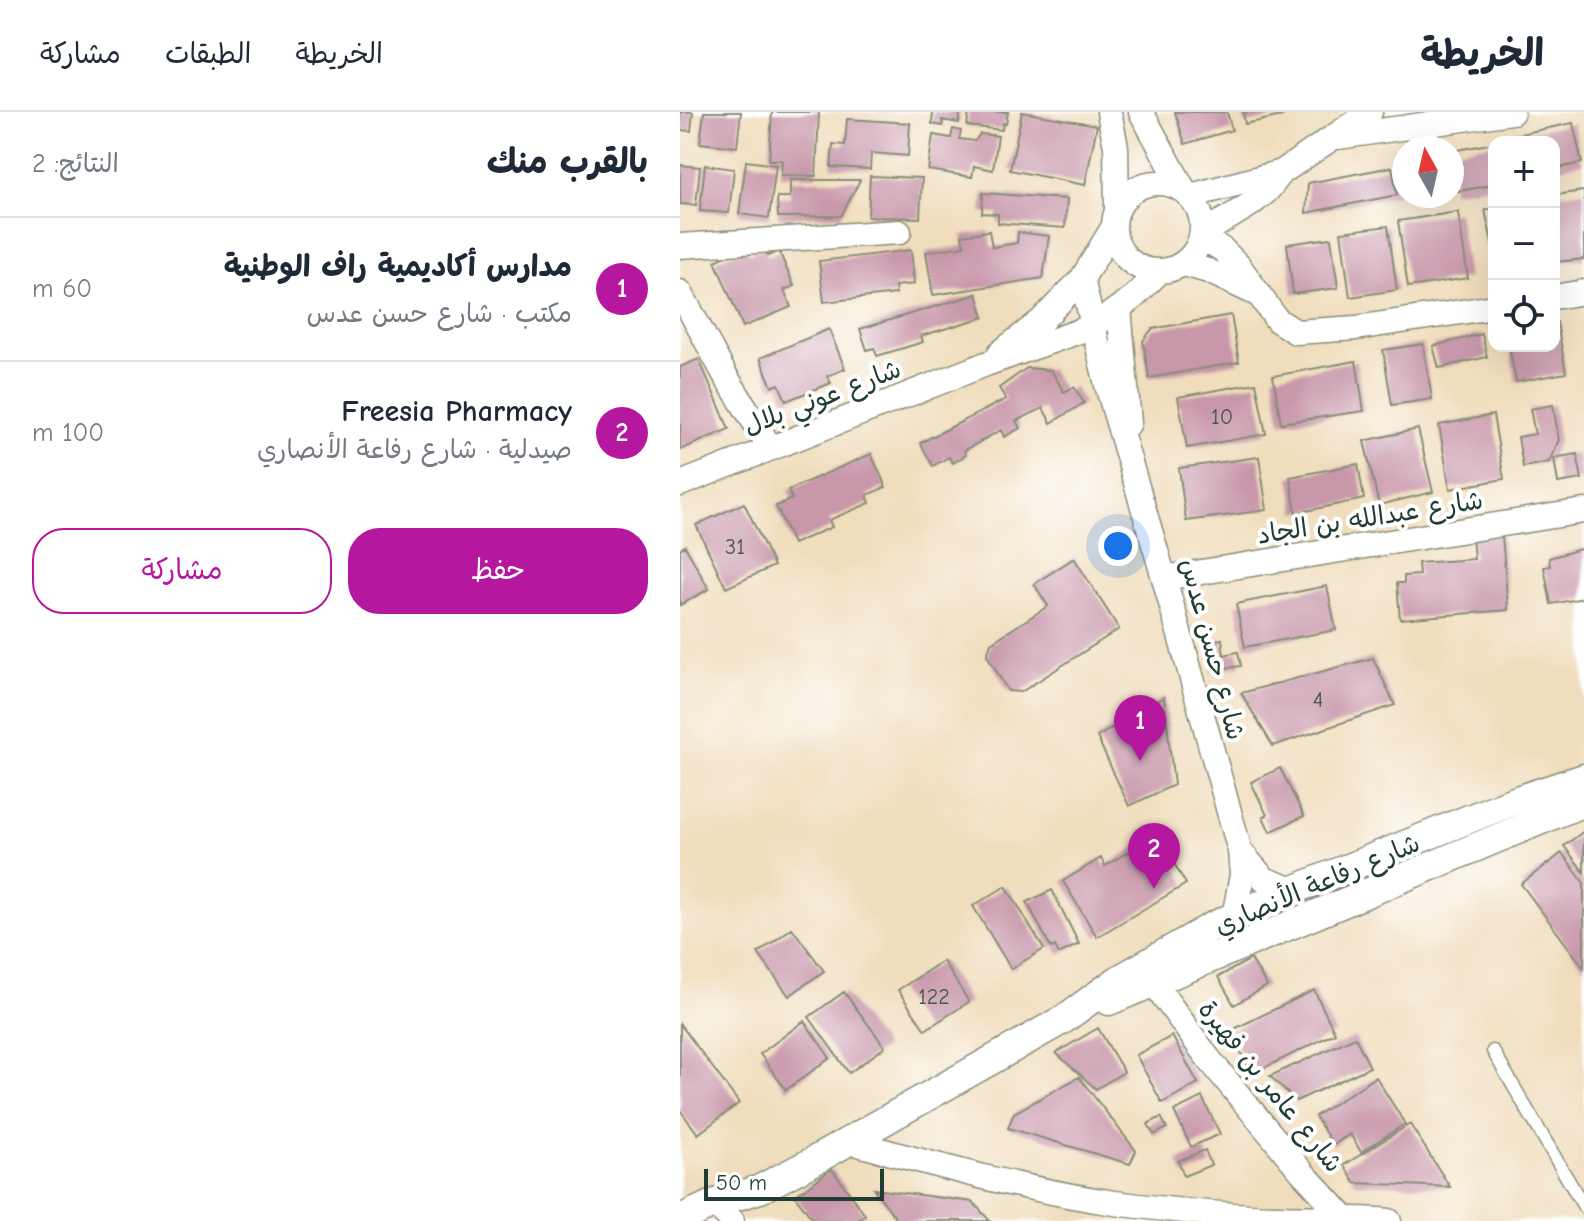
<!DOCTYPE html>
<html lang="ar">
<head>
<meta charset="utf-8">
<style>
	:root { --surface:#fff; --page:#f6f6f7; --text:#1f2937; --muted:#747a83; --line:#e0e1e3; --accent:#b5179e }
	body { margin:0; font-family:"Comic Neue","Playpen Sans Arabic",sans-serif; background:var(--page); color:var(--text); direction:rtl }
	.controls { position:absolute; right:24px; top:24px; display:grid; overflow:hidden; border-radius:16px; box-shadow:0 8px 32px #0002 }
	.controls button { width:72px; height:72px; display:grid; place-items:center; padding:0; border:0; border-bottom:2px solid var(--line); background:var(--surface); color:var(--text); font:40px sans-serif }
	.compass { position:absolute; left:712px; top:24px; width:72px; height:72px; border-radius:50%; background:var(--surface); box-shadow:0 8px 32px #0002; rotate:352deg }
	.scale { position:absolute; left:24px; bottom:20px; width:180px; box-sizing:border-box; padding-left:8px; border:4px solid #1f3d34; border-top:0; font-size:22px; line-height:28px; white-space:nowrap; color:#1f3d34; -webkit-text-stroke:6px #fff; paint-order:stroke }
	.you { position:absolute; left:438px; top:434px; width:28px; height:28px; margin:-20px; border:6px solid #fff; border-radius:50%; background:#1a73e8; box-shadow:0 0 0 12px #1a73e833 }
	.badge { display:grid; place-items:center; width:52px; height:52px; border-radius:50%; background:var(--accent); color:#fff; font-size:26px; font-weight:700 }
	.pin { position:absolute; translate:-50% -66px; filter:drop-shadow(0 2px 4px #0008) }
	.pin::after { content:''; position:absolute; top:42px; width:28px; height:24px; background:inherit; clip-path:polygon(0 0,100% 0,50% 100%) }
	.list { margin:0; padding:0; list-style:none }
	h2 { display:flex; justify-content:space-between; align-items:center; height:104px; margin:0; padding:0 32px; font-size:34px }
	h2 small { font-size:26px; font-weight:400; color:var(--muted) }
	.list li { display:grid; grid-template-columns:52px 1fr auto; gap:24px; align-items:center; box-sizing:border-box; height:144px; padding:0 32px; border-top:2px solid var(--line) }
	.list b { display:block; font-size:30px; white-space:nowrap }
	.list p { margin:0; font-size:26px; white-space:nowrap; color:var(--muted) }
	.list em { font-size:26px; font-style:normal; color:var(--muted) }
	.actions { display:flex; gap:16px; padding:24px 32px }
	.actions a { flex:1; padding:18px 0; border:2px solid var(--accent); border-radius:32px; text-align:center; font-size:28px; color:var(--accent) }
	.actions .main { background:var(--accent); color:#fff }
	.icon { flex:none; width:44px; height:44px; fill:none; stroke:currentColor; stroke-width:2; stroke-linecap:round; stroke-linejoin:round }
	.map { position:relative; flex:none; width:904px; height:1109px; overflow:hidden; direction:ltr }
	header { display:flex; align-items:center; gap:48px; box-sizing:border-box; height:112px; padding:0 40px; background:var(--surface); border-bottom:2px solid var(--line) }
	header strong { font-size:38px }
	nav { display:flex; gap:44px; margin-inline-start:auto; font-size:28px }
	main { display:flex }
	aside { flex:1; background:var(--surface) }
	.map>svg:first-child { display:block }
	.building { fill:#c897aa }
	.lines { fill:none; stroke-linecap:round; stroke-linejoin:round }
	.service-casing { stroke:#888d78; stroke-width:15 }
	.minor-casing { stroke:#888d78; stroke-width:27 }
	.tertiary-casing { stroke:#888d78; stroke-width:31 }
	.service { stroke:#fff; stroke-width:12 }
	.minor { stroke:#fff; stroke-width:24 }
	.tertiary { stroke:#fff; stroke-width:28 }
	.labels { text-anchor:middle; stroke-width:8; stroke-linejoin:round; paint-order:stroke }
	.number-label { font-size:22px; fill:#495452 }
	.street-label { font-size:26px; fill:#1f3d34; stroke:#fff }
</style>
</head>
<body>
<header>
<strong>الخريطة</strong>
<nav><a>الخريطة</a><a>الطبقات</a><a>مشاركة</a></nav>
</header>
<main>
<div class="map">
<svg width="904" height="1109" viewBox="0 0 904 1109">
	<rect width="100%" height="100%" fill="#fff"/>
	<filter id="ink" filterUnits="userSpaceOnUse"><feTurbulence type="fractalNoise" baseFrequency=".0125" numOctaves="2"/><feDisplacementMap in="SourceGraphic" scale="16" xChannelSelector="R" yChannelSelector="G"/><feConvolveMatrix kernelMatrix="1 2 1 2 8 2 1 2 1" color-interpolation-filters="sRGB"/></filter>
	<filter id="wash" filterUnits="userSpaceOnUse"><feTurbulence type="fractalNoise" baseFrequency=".006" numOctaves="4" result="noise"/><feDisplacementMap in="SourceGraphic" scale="32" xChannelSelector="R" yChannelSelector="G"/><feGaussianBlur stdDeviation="1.8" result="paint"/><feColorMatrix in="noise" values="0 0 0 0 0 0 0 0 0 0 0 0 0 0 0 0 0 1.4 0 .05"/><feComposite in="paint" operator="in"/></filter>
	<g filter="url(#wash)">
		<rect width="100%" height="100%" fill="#f0ddbc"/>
		<g id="blocks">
			<path class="building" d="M0,0h13l-2,19 -11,-1z
				M24,0h37l-4,35 -37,-4z
				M92,0h47l-3,64 -35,-1 1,-15h-13z
				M253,0h27l-1,11 -17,-3 1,6 -11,-2z
				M289,0h39l-2,12 -3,-1 -1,7 -35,-4z
				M342,0l75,13 -12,60 -75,-15z
				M495,0h52l5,18 -47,14z
				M563,0h42l-3,4 -37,8z
				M167,7l63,4 -2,33 -37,-3 -1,16 -39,-2 2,-23 12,1z
				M893,11l9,40 -28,6v-27h-43l-1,-6z
				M273,17l8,2 -2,8 16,2 5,-7 18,2 -5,34 -19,-4 -2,11 -44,-7 5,-35 18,3z
				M814,31v42l-42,7v-41z
				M66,49l30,4 -7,53 -30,-4z
				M0,53l20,2 -4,38 -16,-1z
				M25,53l29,4 -5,44 -29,-2z
				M712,55l5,28 -91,18 2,-30z
				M190,64l52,2 -2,40 -52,-1z
				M110,68h70l-19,36 -63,1 -1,-20h13z
				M904,79v68l-29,3 -1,-67z
				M303,81l84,6 -2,29 -67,-5v-9l-16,-1z
				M814,96v39h-1l-8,-37z
				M778,100l10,66 -60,9 -10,-66z
				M708,114l9,64 -47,7 -9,-65z
				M309,119l3,16 25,-4 1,-11 31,4 -6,42 -110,17 -7,-43 38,-6 -2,-11z
				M651,126l7,50 -45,6 -6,-50z
				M66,135l3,7 15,-6 4,8 11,-5 15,35 -10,4 7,17 -48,20 -28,-66z
				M231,138l3,34 -19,2 1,8 -72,8 -5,-41z
				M297,182l7,23 -63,19 2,6 -46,14 -3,-8 -7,2 -7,-21z
				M551,203l8,47 -90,16 -6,-37 9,-12z
				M874,210h3l9,51 -50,9 -7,-36h45z
				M149,217l16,40 -18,7 4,7 -45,18 -7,-17 -7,3 -12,-29z
				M802,222l5,23 -48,11 -6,-22z
				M743,232l9,55 -40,6 -9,-55z
				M19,247l30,70 -49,21v-83z
				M676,249l8,50 -83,12 -8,-47z
				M347,256l24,2 13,22 10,-5 10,16 -33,20 -8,-15 -27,13 4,7 -16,9 -3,-7 -37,21 2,4 -13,8 -4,-6 -16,9 -13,-23 86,-44 -7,-11z
				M576,271l10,51 -79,14 -9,-51z
				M873,293l6,35 -10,22 -26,5 -5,-30 17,-3 -5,-25z
				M813,303l11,64 -54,10 -11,-64z
				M738,317l15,63 -54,13 -15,-64z
				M191,342l15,33 -19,8 3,8 -41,17 3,7 -39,17 -17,-38 16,-7 -4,-9z
				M897,342l5,25 -24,4 -4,-25z
				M579,345l8,53 -81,11 -7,-53z
				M678,352l6,35 -68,14 -6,-36z
				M64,391l30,63 -48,22 -30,-63z
				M822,423l6,75 -108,9 -3,-36h7v-7l15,-1 -1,-12 56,-4 -2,-22z
				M5,434l24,43 -29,16v-56z
				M904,436v50l-33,6 -7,-37 6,-1 -1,-8z
				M394,446l45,71 -98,63 -13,-1 -21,-36 4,-12 57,-37 -14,-22z
				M647,474l9,44 -91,17 -9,-43z
				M542,527l2,16 14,-3 3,14 -29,4 -4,-29z
				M693,546l22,47 -122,41 -32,-53z
				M484,585l10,88 -45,21 -32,-69z
				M600,656l24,48 -34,16 -7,-15 4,-2 -16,-33z
				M472,714l34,58 -89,53 -34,-56 38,-23 4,8 39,-24 -5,-8z
				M904,719v41l-20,-26z
				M882,741l22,30v85l-63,-84z
				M326,774l38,63 -33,20 -38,-63z
				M372,778l27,54 -20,10 -4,-8 -4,2 -24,-46z
				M112,816l32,43 -35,25 -31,-43z
				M571,847l16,27 -33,19 -16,-28z
				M263,849l26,41 -44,28 -27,-40z
				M634,878l21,43 -83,41 -22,-43z
				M164,880l41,55 -36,26 -40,-56z
				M124,909l26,37 -44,32 -26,-36z
				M0,912l59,79 -41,31 -18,-24z
				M418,916l26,44 -28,17 -40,-36z
				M492,924l26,47 -36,20 -26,-48z
				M675,925l15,30 -74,34 -26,-25z
				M399,965l57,74 -6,13 -122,-36 6,-15z
				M696,965l29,47 -44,28 -11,-18 -17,11 -18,-29z
				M522,985l18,37 -29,13 -17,-36z
				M481,1005l6,11 -13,7 -6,-11z
				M730,1012l40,63 -95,-4 -11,-18z
				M525,1038l6,15 -27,11 -6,-15z
				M152,1057l33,46 -8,6h-43l-19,-25z
				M194,1077l99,13 17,19h-92z"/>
		</g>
	</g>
	<g filter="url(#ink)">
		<use href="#blocks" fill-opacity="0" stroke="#888d78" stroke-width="2"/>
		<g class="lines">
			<g class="service-casing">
				<path id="service" d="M813,939l91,156"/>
			</g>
			<g class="minor-casing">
				<path id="minor" d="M429,0l7,35 1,63
					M461,0l43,78
					M658,25l174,-25
					M434 115a44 44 0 1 1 88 0a44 44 0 1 1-88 0Z
					M510,84l92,-24
					M522,122l49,-30 16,-13 15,-19 88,-60
					M522,125l21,13 16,16 38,54 19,12 60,-4 138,-21
					M0,134l219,-14
					M504,152l24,7 49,23
					M402,167l25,106 57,193 76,273 2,24 -8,42
					M0,180l45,83 45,72
					M874,185l30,-5
					M439,196l10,115
					M320,241l41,-32 41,-42 32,-53
					M0,372l306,-120 108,-38 40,-29 25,-25
					M484,466l420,-67
					M560,739l24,28 29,11
					M474,871l54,75 94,114 45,49
					M167,1029c89,24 177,49 268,62 54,7 110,13 164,14 37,1 73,1 110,4
					M35,1091l17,18"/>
			</g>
			<g class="tertiary-casing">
				<path id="tertiary" d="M429,889l475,-199
					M0,1107l35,-16 45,-14 50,-26 254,-144 54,-39 95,-54 80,-36 218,-88 73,-24"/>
			</g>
			<use href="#service" class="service"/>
			<use href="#minor" class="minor"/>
			<use href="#tertiary" class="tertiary"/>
		</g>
	</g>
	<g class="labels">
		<g class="number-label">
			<text x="542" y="312">10</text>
			<text x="55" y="442">31</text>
			<text x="638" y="595">4</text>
			<text x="254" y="892">122</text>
		</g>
		<g class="street-label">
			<text transform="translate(142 285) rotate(-21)" y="9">شارع عوني بلال</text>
			<text transform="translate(690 405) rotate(-9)" y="9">شارع عبدالله بن الجاد</text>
			<text transform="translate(533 537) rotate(75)" y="9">شارع حسن عدس</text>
			<text transform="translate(637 772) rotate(-23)" y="9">شارع رفاعة الأنصاري</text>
			<text transform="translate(591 974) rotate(51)" y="9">شارع عامر بن فهيرة</text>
		</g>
	</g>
</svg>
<div class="controls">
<button>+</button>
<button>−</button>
<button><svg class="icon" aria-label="locate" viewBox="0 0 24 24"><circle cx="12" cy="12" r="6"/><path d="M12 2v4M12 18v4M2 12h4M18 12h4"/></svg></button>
</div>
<svg class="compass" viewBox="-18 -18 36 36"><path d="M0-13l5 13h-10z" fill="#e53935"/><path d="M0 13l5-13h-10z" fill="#747a83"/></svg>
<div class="scale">50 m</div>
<div class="you"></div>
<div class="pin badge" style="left:460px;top:649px">1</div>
<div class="pin badge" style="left:474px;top:777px">2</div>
</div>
<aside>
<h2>بالقرب منك<small>النتائج: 2</small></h2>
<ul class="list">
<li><span class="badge">1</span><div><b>مدارس أكاديمية راف الوطنية</b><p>مكتب · شارع حسن عدس</p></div><em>60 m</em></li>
<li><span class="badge">2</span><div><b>Freesia Pharmacy</b><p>صيدلية · شارع رفاعة الأنصاري</p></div><em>100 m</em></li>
</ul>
<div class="actions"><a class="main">حفظ</a><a>مشاركة</a></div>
</aside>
</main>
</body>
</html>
